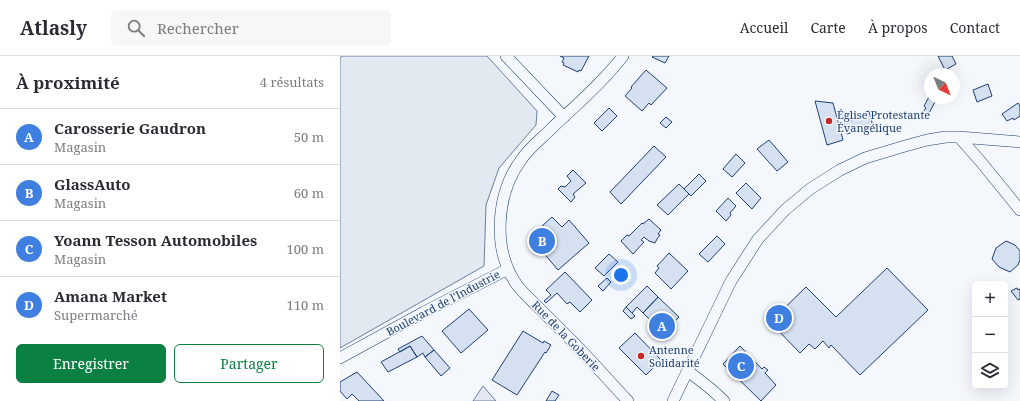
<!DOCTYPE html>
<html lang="fr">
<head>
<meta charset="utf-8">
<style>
	:root { --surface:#fff; --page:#f7f7f7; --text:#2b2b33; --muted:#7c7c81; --line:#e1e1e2; --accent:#0b8043 }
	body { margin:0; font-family:"Noto Serif",serif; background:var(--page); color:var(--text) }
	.controls { position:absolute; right:12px; bottom:12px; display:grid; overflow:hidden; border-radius:6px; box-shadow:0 4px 16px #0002 }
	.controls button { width:36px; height:36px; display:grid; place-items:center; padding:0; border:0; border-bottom:1px solid var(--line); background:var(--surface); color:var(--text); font:20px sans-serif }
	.compass { position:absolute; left:584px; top:12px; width:36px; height:36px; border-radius:50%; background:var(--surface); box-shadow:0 4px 16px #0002; rotate:137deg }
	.you { position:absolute; left:281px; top:219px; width:14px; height:14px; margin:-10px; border:3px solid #fff; border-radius:50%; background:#1a73e8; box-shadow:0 0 0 6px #1a73e833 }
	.badge { display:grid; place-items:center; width:26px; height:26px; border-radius:50%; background:var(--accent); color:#fff; font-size:13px; font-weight:700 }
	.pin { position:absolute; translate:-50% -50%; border:2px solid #fff; box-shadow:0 1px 4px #0006 }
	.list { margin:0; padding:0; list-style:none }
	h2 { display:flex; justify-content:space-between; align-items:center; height:52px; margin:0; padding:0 16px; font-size:17px }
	h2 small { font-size:13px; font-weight:400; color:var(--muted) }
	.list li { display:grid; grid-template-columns:26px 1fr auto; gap:12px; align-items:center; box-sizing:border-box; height:56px; padding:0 16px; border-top:1px solid var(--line) }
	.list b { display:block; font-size:15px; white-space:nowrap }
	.list p { margin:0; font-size:13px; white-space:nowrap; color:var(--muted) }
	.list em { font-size:13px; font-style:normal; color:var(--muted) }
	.actions { display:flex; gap:8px; padding:12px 16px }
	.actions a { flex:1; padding:9px 0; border:1px solid var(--accent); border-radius:6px; text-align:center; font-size:14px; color:var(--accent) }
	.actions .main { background:var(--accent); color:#fff }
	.icon { flex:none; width:22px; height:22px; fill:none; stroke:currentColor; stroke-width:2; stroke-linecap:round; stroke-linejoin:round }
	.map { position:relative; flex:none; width:680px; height:345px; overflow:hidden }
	header { display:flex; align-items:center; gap:24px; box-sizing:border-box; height:56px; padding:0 20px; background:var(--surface); border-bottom:1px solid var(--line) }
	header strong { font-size:19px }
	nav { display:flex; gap:22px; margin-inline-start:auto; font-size:14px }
	.search { width:280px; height:36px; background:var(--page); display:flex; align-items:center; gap:10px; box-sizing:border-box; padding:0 14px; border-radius:6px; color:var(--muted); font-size:15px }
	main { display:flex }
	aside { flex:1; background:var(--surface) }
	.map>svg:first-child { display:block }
	.green { fill:#e3e9f0; stroke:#687fa3 }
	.parking { fill:#e3e8f0; stroke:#687fa3 }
	.building { fill:#d5e0f0; stroke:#1d3f73 }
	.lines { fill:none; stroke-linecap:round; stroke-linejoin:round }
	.minor-casing { stroke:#1d3f73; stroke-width:12 }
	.minor { stroke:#f4f7fb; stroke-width:11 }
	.poi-dot { fill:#c62828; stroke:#f4f7fb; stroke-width:1.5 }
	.labels { text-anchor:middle; stroke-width:3; stroke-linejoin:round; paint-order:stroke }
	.poi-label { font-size:11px; fill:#1d3f73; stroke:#f4f7fb; text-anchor:start }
	.street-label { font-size:11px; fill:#1d3f73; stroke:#f4f7fb }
</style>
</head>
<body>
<header>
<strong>Atlasly</strong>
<div class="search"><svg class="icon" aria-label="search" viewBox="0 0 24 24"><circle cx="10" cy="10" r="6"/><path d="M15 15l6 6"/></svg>Rechercher</div>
<nav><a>Accueil</a><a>Carte</a><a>À propos</a><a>Contact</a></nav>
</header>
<main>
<aside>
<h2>À proximité<small>4 résultats</small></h2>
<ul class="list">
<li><span class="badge" style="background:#3f7fe0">A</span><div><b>Carosserie Gaudron</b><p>Magasin</p></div><em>50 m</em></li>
<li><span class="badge" style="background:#3f7fe0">B</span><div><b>GlassAuto</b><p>Magasin</p></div><em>60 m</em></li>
<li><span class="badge" style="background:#3f7fe0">C</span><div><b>Yoann Tesson Automobiles</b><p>Magasin</p></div><em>100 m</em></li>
<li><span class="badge" style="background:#3f7fe0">D</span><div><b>Amana Market</b><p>Supermarché</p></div><em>110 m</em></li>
</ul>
<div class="actions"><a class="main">Enregistrer</a><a>Partager</a></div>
</aside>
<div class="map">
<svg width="680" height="345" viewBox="0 0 680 345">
	<rect width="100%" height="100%" fill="#f4f7fb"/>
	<path class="green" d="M2,0h145l50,55 -1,14 -37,43 -13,37 -2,61 -144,82v-290z"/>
	<path class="parking" d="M143,330l13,15h-23z"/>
	<path class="building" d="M220,0h29l-8,15 -2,-1 -1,2 -15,-7 1,-2 -2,-1 2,-4z
		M313,0h16l-4,7 -13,-6z
		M598,0h14l4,8 -11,6z
		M306,14l21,18 -16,17 -2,-2 -7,8 -17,-15 7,-8 -1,-1z
		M648,28l4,12 -15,6 -4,-12z
		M589,41l1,1 6,2 -10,19 -3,-7 3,-4 -2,-2z
		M475,45l18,2 10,37 -16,5z
		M678,47l2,3v10l-6,4 -1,-2 -6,3 -5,-7z
		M269,52l8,8 -15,15 -8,-8z
		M529,55l4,15 -26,8 -3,-11 16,-6v-3z
		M326,61l6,5 -6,6 -6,-5z
		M429,84l19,22 -11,9 -20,-22z
		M314,90l12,11 -45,47 -11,-12z
		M396,98l9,9 -13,14 -9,-8z
		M233,114l13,13 -13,11 2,3 -4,5 -13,-13 3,-3 4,1 6,-6 -4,-5z
		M359,118l7,7 -15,15 -7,-7z
		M406,127l15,15 -9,11 -16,-16z
		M339,128l10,10 -21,21 -11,-10z
		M388,142l8,8 -6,7 1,2 -5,6 -10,-10z
		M212,161l10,10 7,-7 20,23 -31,27 -28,-33z
		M309,163l12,11 -3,4 2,1 -3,4 -2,4 -6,-2 -5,-4 -3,3 3,2 -11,12 -12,-13 6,-6 2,1 13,-13 1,1z
		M377,180l8,8 -17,18 -9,-8z
		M666,185l9,4 5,6v9l-2,5 -8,7 -11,-5 -7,-8 4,-11z
		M329,197l19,18 -17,18 -16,-16 4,-5 -2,-2z
		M269,198l9,8 -14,14 -9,-8z
		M547,212l41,42 -68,65 -29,-30 -2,3 -6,-7 -8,8 -6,-5 -9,9 -30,-31 36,-35 30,30z
		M225,216l27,28 -12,12 -10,-10 -3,2 -10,-11 -11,10 -2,-2 7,-6 -5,-5z
		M267,222l4,4 -8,9 -5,-5z
		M307,230l11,11 -15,16 -6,-6 -5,6 -6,-6z
		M677,232l1,2 2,-1v10l-2,1 -7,-9z
		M318,241l21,20 -15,16 -21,-20z
		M286,251l9,9 -4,3 -8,-8z
		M129,253l19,21 -27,23 -19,-22z
		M183,275l20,12 1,-2 7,4 -5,8 -1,-1 -28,43 -25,-15z
		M295,277l26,27 -15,15 -27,-27z
		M82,280l12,14 -9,7 -2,-4 -6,4 -7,-11 -10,6 -2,-3z
		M70,290l7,11 -29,15 -7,-10z
		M400,290l22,23 2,-2 4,3 -3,3 11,12 -15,16 -38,-37z
		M94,294l16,18 -9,8 -16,-19z
		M17,316l27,29h-25l-7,-7 -5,5 -7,-8v-9z
		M212,335l7,4 -4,6h-9z"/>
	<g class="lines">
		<g class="minor-casing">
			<path id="minor" d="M166,0l58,61
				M283,0c-21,27 -47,49 -72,73 -10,10 -22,19 -30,31 -25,34 -29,90 -4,125 6,8 13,14 19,20 11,11 23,23 34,34 20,20 39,42 58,62
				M619,81l22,25 39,48
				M0,302l84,-46 84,-43
				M348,315l23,18 13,12
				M333,345l58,-120 27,-42 27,-29 25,-21 30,-19 25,-12 40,-12 22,-6 19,-3h13l61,5"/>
		</g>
		<use href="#minor" class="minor"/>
	</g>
	<g class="poi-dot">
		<circle cx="489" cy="65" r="4"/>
		<circle cx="301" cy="300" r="4"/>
	</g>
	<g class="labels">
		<g class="poi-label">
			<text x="497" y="63">Église Protestante<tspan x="497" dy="13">Évangélique</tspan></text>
			<text x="309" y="298">Antenne<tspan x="309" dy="13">Solidarité</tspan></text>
		</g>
		<g class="street-label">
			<text transform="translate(103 247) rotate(-28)" y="4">Boulevard de l'Industrie</text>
			<text transform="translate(226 280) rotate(46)" y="4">Rue de la Goberie</text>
		</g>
	</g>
</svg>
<div class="controls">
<button>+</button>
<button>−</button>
<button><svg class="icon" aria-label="layers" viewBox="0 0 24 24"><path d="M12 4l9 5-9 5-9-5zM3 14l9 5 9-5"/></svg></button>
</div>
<svg class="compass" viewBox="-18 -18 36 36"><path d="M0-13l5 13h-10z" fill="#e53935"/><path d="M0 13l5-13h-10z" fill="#7c7c81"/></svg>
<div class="you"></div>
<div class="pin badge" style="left:322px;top:270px;background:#3f7fe0">A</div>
<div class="pin badge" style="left:202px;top:185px;background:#3f7fe0">B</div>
<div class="pin badge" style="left:401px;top:310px;background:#3f7fe0">C</div>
<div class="pin badge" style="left:439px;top:262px;background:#3f7fe0">D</div>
</div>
</main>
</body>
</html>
